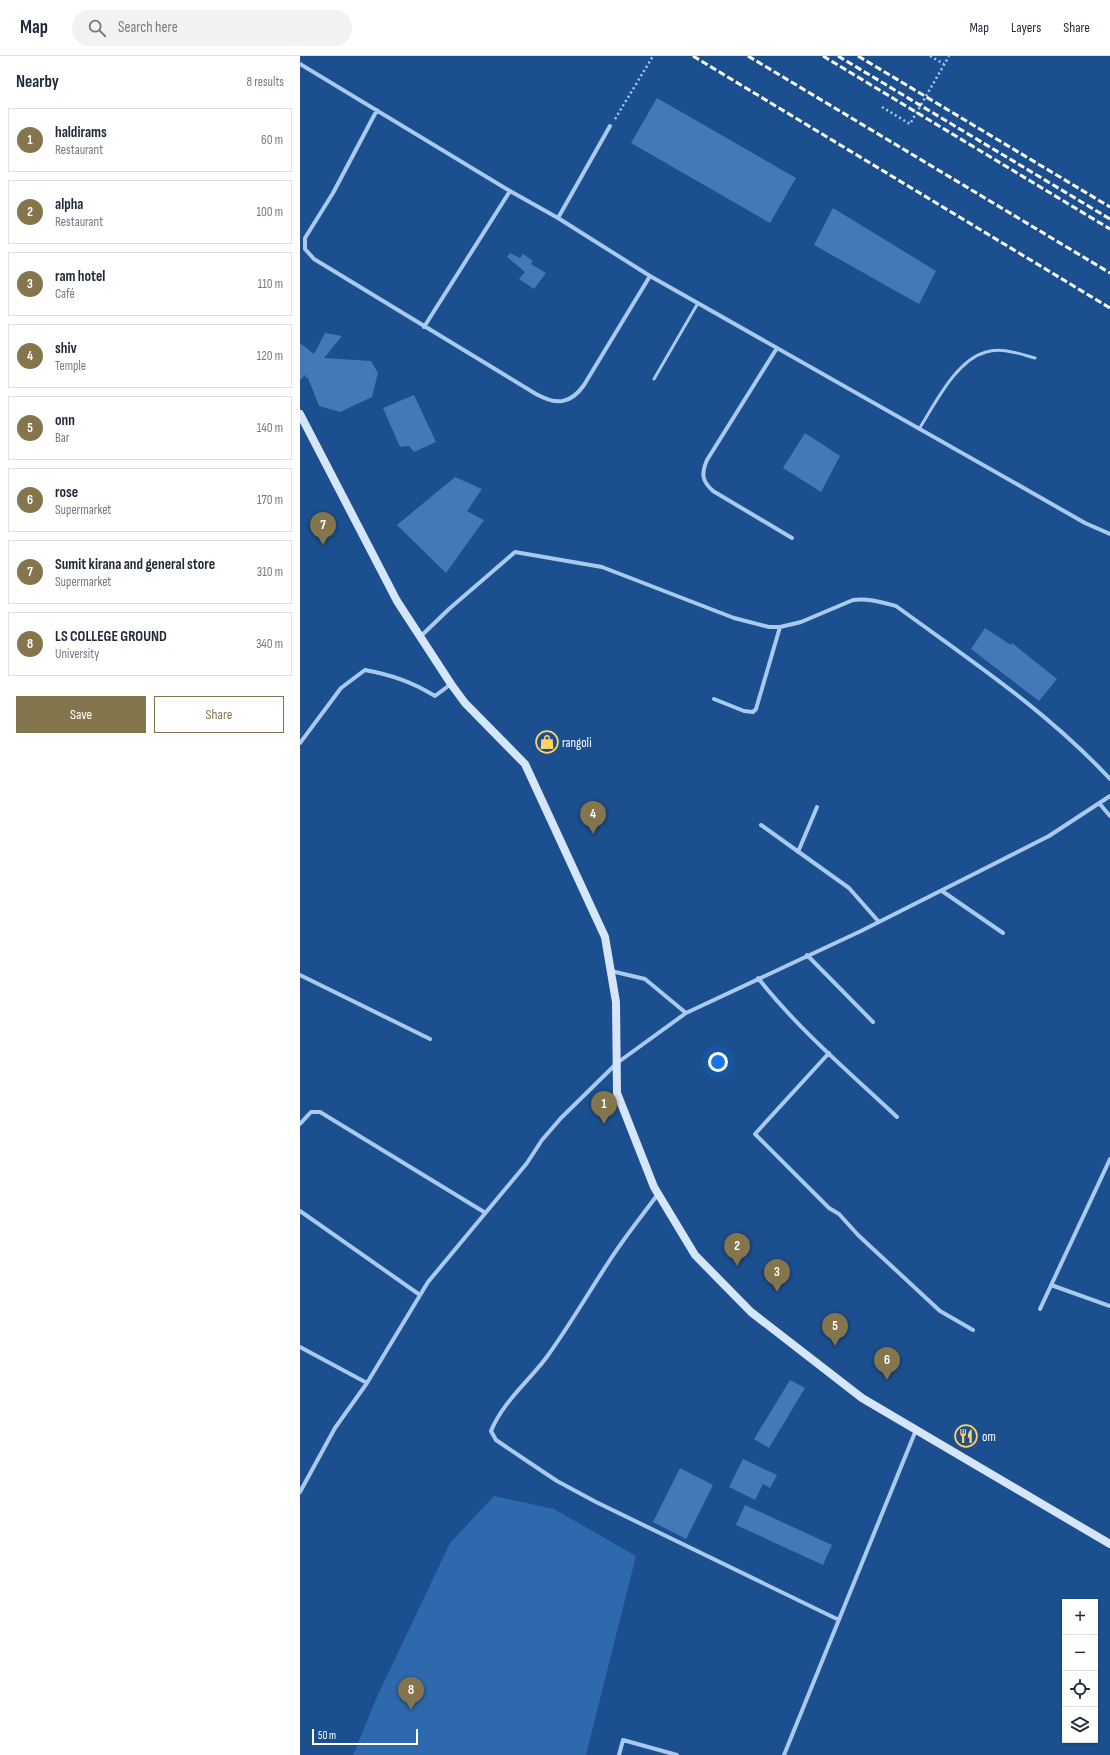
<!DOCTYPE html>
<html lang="en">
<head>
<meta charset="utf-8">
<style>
	:root { --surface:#fff; --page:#f2f2f3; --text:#1f2937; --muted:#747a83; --line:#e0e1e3; --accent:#84754c }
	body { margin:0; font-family:"Sofia Sans Condensed",sans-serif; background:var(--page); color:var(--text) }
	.controls { position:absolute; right:12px; bottom:12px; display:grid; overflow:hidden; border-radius:0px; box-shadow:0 1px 3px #0004 }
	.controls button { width:36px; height:36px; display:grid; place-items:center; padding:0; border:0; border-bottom:1px solid var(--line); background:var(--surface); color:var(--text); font:20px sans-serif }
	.scale { position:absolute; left:12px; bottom:10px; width:106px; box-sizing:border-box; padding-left:4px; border:2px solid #fff; border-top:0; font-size:11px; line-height:14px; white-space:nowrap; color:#fff; -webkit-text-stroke:3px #1b4f8f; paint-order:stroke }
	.you { position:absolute; left:418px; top:1006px; width:14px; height:14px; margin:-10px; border:3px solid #fff; border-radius:50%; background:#1a73e8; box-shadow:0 0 0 6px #1a73e833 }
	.badge { display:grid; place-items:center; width:26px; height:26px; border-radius:50%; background:var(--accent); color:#fff; font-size:13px; font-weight:700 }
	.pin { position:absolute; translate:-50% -33px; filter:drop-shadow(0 1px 2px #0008) }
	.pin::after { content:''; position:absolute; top:21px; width:14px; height:12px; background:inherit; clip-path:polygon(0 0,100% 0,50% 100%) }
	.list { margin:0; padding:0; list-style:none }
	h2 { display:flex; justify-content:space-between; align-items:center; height:52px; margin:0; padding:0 16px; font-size:17px }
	h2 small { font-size:13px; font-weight:400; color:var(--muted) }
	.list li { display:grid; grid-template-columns:26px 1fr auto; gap:12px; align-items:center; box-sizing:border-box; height:64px; margin:0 8px 8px; padding:0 8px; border:1px solid var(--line); border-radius:0px }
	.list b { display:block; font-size:15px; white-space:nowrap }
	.list p { margin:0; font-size:13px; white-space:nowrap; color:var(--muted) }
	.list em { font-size:13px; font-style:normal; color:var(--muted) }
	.actions { display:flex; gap:8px; padding:12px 16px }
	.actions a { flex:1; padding:9px 0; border:1px solid var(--accent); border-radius:0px; text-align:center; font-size:14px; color:var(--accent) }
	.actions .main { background:var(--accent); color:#fff }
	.icon { flex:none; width:22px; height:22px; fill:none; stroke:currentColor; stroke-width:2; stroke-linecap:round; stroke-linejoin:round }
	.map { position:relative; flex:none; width:810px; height:1699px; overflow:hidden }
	header { display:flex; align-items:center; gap:24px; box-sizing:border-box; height:56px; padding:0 20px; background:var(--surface); border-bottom:1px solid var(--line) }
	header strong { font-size:19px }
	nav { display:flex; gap:22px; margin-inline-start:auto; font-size:14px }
	.search { width:280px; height:36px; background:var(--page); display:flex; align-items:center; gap:10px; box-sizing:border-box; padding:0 14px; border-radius:22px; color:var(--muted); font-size:15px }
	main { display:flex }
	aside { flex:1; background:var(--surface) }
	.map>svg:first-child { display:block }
	.green { fill:#2e69ad }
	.building { fill:#4478b7 }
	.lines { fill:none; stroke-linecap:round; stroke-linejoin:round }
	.path { stroke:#a9c9ee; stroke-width:2.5; stroke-dasharray:2 3; stroke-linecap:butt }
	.lane { stroke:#a9c9ee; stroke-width:3 }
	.street { stroke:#a9c9ee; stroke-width:4 }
	.secondary { stroke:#d6e6fa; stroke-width:8 }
	.rail { stroke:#fff; stroke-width:3; stroke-dasharray:7 3; stroke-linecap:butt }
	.labels { text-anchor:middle; stroke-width:3; stroke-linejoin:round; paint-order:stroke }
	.poi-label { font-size:13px; fill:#fff; stroke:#1b4f8f; text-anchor:start }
</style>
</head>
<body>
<header>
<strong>Map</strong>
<div class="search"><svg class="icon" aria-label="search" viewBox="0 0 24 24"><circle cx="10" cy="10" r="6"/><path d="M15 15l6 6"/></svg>Search here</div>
<nav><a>Map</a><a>Layers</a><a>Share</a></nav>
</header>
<main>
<aside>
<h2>Nearby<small>8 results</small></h2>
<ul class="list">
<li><span class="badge">1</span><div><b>haldirams</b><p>Restaurant</p></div><em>60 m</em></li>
<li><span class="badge">2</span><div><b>alpha</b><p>Restaurant</p></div><em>100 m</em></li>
<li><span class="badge">3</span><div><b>ram hotel</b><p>Café</p></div><em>110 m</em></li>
<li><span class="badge">4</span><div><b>shiv</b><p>Temple</p></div><em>120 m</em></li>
<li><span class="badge">5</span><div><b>onn</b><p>Bar</p></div><em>140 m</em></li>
<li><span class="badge">6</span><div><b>rose</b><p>Supermarket</p></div><em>170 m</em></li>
<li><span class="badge">7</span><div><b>Sumit kirana and general store</b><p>Supermarket</p></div><em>310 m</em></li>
<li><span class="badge">8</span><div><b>LS COLLEGE GROUND</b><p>University</p></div><em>340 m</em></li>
</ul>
<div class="actions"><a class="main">Save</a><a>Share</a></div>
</aside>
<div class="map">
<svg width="810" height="1699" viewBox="0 0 810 1699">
	<rect width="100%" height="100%" fill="#1b4f8f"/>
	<path class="green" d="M194,1440l60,13 82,47 -50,199h-233l24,-58 73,-154z"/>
	<path class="building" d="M357,42l139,80 -26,45 -139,-80z
		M533,152l103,63 -17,33 -105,-59z
		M210,197l10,5 3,-4 10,7 -2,3 15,9 -12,16 -15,-10 6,-7 -18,-15z
		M25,277l17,3 -18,22 47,3 7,12 -6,24 -32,15 -21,-6 -11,-28 -3,-1 1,-3 -6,6v-37l14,11z
		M114,339l22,47 -22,10 -5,-6 -9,1 -17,-39z
		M505,377l35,23 -19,36 -38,-24z
		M155,421l27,12 -15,22 17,9 -38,53 -49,-48z
		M685,572l26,17 1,-2 45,36 -18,22 -68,-52z
		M490,1324l15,8 -36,60 -15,-9z
		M443,1403l34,16 -7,13 -7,-4 -8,16 -26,-13z
		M380,1412l33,17 -27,54 -33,-17z
		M445,1449l87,40 -9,20 -87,-40z"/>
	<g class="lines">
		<path class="path" d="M630,0l14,8
			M582,51l28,17 39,-68
			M315,63l38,-63"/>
		<path class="lane" d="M354,323l44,-76
			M619,373c16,-25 37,-69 67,-77 16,-5 34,2 49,6"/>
		<path class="street" d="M0,8l210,127 48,27 92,58 372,211 63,36 25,11
			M77,54l-44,83 -28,45v11l9,10 222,135c20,11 34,11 48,-9l66,-109
			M258,162l52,-92
			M124,271l86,-136
			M477,292l-70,112c-6,14 -5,21 6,31l79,47
			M121,580l28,-27 66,-57 87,15 132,51 35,9h11l21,-5 52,-22c15,-2 28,2 43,6 74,54 151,105 214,173
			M414,643l30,12 9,1 3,-3 24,-82
			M0,687l41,-55 24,-18c27,5 47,12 70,26l16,-12
			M799,747l11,13
			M461,769l88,63 30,34
			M498,796l19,-45
			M642,835l61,42
			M507,899l66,67
			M311,915l34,8 41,34
			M0,919l130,64
			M458,922c41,52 92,95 139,139
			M529,997l-74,81 74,74 10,6 19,21 82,76 33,19
			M0,1068l11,-12h9l164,100
			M358,1138c-17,23 -35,45 -50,69 -21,32 -40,65 -62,95 -19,25 -43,44 -55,73l5,9 31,21 30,20 39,21 243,118
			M0,1155l120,84
			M751,1229l59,21
			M740,1253l70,-150
			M0,1291l67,36 61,-101 99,-119 15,-23 19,-22 56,-55 69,-50 175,-82 111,-56 77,-39 61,-40
			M0,1436l35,-64 32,-45
			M319,1699l4,-15 54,15
			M484,1699l132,-325"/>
		<path class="secondary" d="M0,358l97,187 54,83 14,19 60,61 80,173 11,65 1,91 37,94 41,68 56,57 111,86 248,146"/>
		<path class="rail" d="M393,0l417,252
			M448,0l362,217
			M523,0l287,173
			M538,0l272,163
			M558,0l252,151"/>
	</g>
	<defs>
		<g id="shop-ring" transform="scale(1.15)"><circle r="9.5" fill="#1b4f8f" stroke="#ffd166" stroke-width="1.5"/><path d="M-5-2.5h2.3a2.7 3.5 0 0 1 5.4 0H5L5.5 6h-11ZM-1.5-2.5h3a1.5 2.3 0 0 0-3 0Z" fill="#ffd166"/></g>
		<g id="restaurant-ring" transform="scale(1.15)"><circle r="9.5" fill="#1b4f8f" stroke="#ffd166" stroke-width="1.5"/><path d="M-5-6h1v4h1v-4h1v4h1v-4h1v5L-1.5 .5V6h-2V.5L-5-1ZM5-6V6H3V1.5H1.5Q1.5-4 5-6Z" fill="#ffd166"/></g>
	</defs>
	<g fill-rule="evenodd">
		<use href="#shop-ring" x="247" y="686"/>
		<use href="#restaurant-ring" x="666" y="1380"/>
	</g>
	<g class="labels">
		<g class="poi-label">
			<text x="262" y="691">rangoli</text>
			<text x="682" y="1385">om</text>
		</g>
	</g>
</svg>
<div class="controls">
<button>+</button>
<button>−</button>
<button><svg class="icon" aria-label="locate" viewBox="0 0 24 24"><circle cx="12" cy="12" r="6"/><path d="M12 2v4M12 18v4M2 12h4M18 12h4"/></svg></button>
<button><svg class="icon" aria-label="layers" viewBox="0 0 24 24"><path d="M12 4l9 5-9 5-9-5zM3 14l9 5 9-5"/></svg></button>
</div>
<div class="scale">50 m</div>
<div class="you"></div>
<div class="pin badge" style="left:304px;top:1068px">1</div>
<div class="pin badge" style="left:437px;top:1210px">2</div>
<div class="pin badge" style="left:477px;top:1236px">3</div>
<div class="pin badge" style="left:293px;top:778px">4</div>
<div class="pin badge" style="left:535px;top:1290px">5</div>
<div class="pin badge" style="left:587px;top:1324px">6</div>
<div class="pin badge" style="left:23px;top:489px">7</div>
<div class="pin badge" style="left:111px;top:1654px">8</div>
</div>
</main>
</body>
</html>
